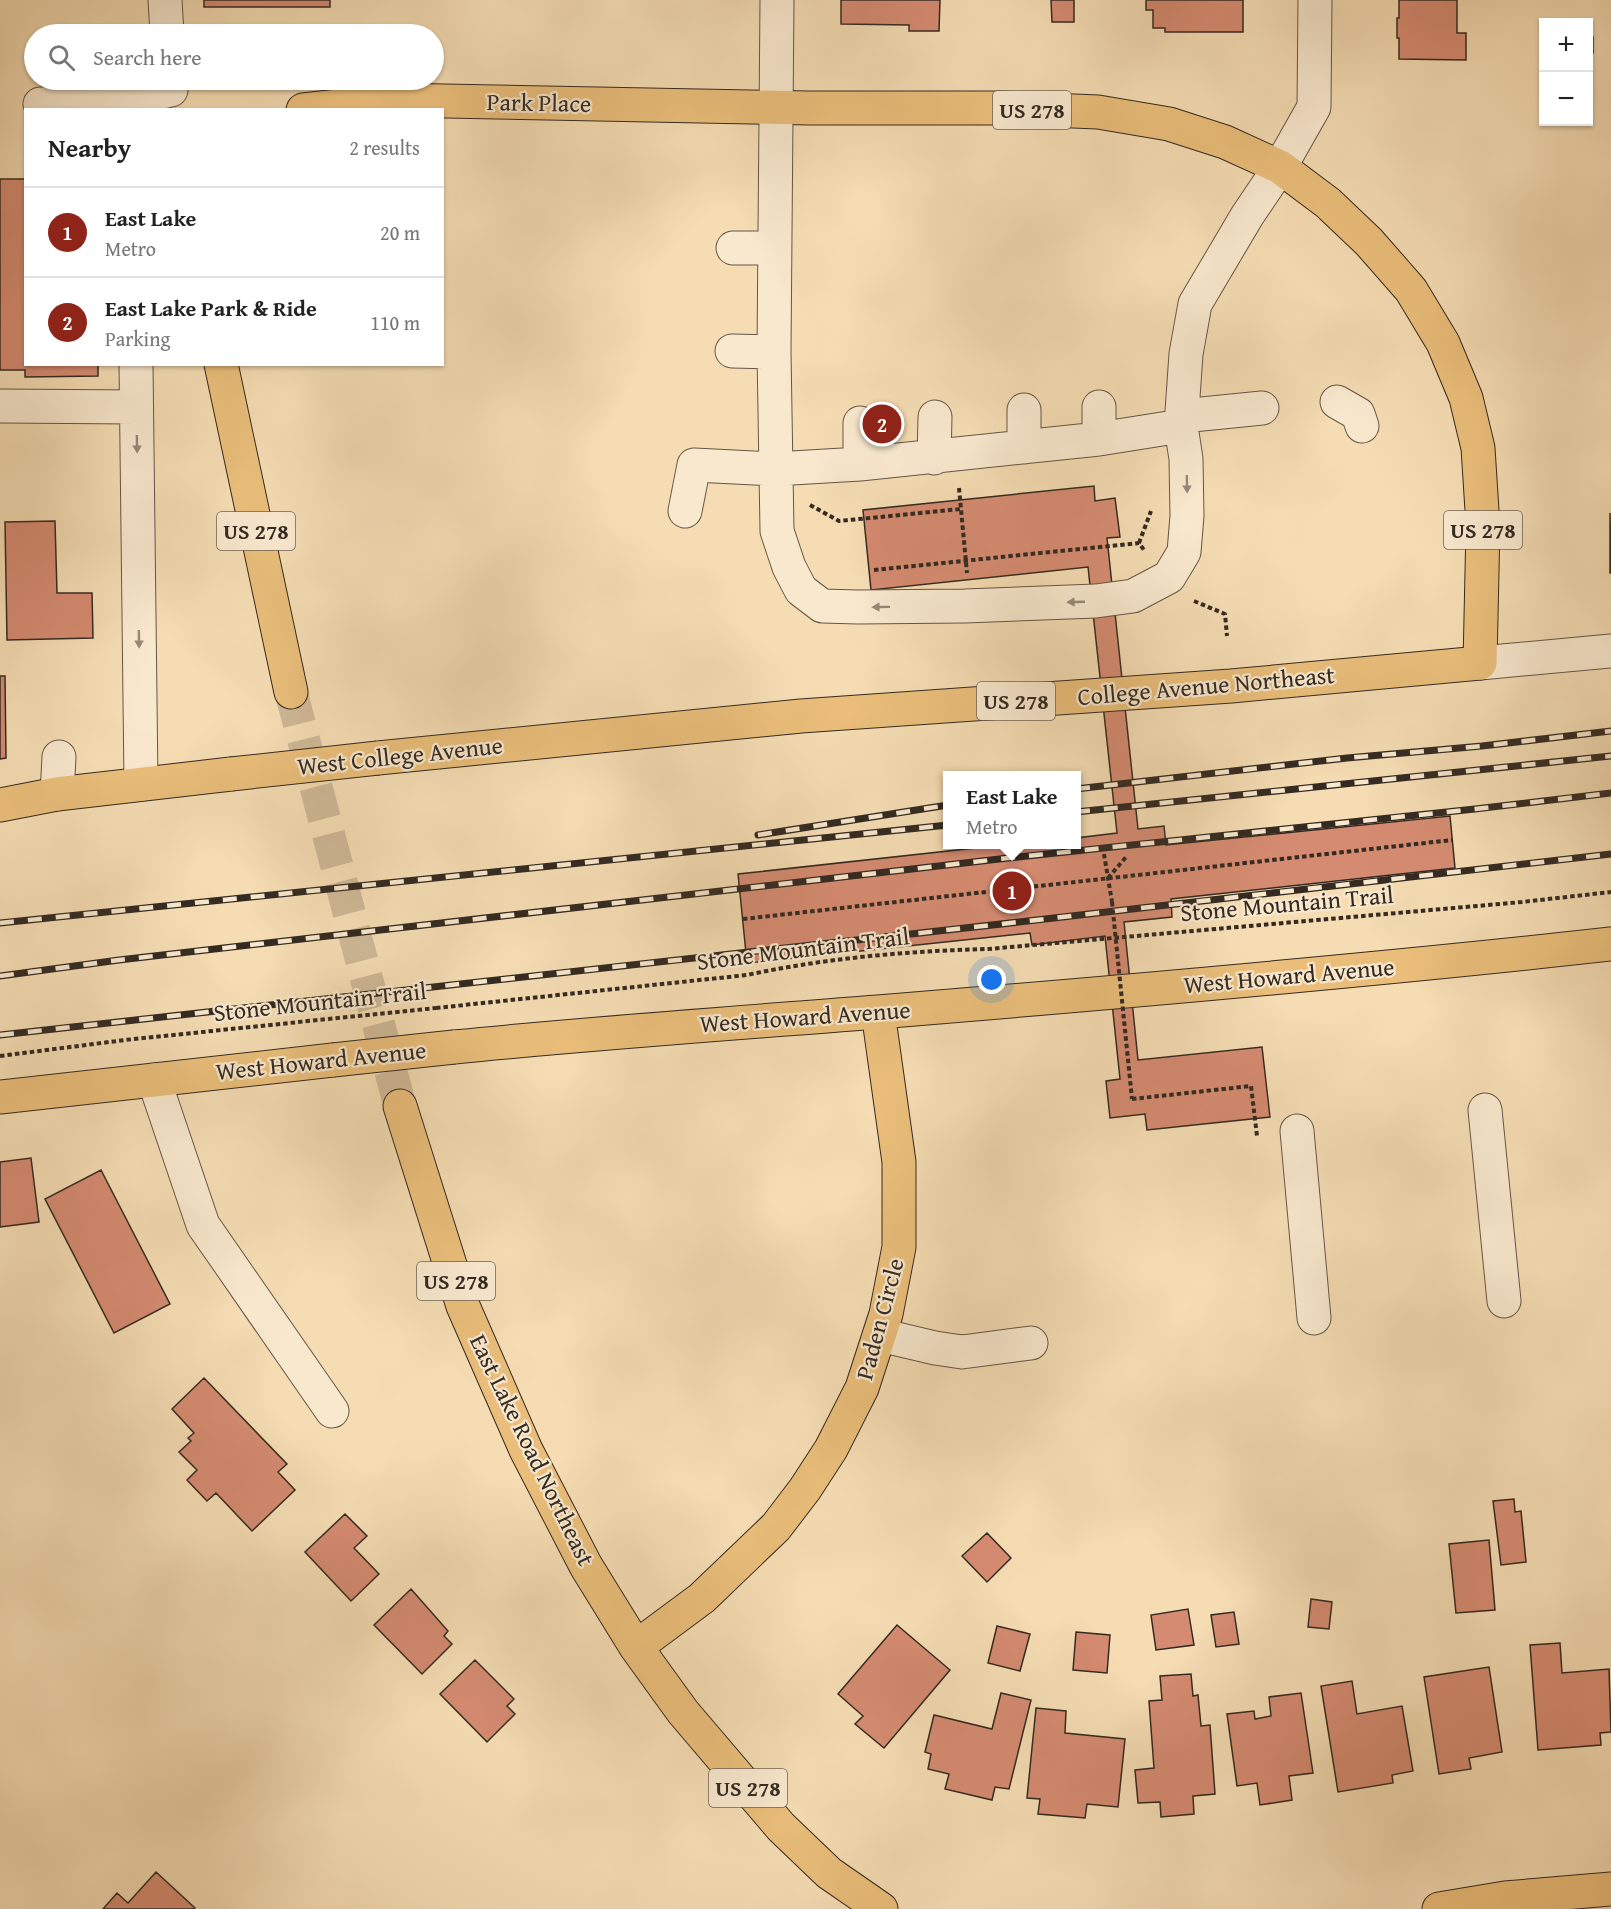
<!DOCTYPE html>
<html lang="en">
<head>
<meta charset="utf-8">
<style>
	:root { --surface:#fff; --page:#f6f6f6; --text:#222; --muted:#767676; --line:#e0e0e0; --accent:#8f2418 }
	body { margin:0; font-family:"Gentium Book Plus",serif; background:var(--page); color:var(--text) }
	.controls { position:absolute; right:18px; top:18px; display:grid; overflow:hidden; border-radius:0px; box-shadow:0 2px 4px #0004 }
	.controls button { width:54px; height:54px; display:grid; place-items:center; padding:0; border:0; border-bottom:2px solid var(--line); background:var(--surface); color:var(--text); font:30px sans-serif }
	.you { position:absolute; left:992px; top:980px; width:21px; height:21px; margin:-15px; border:4px solid #fff; border-radius:50%; background:#1a73e8; box-shadow:0 0 0 9px #1a73e833 }
	.badge { display:grid; place-items:center; width:39px; height:39px; border-radius:50%; background:var(--accent); color:#fff; font-size:20px; font-weight:700 }
	.pin { position:absolute; translate:-50% -50%; border:3px solid #fff; box-shadow:0 2px 6px #0006 }
	.popup { position:absolute; left:943px; top:771px; width:138px; height:78px; box-sizing:border-box; display:grid; place-content:center; border-radius:0px; background:var(--surface); filter:drop-shadow(0 2px 4px #0005); font-size:20px; white-space:nowrap; color:var(--muted) }
	.popup b { font-size:22px; color:var(--text) }
	.popup::after { content:''; position:absolute; left:50%; top:100%; margin-left:-12px; border:12px solid transparent; border-top-color:var(--surface) }
	.list { margin:0; padding:0; list-style:none }
	h2 { display:flex; justify-content:space-between; align-items:center; height:78px; margin:0; padding:0 24px; font-size:26px }
	h2 small { font-size:20px; font-weight:400; color:var(--muted) }
	.list li { display:grid; grid-template-columns:39px 1fr auto; gap:18px; align-items:center; box-sizing:border-box; height:90px; padding:0 24px; border-top:2px solid var(--line) }
	.list b { display:block; font-size:22px; white-space:nowrap }
	.list p { margin:0; font-size:20px; white-space:nowrap; color:var(--muted) }
	.list em { font-size:20px; font-style:normal; color:var(--muted) }
	.icon { flex:none; width:33px; height:33px; fill:none; stroke:currentColor; stroke-width:2; stroke-linecap:round; stroke-linejoin:round }
	.map { position:relative; flex:none; width:1611px; height:1909px; overflow:hidden }
	.search { position:absolute; background:var(--surface); box-shadow:0 2px 4px #0004; left:24px; top:24px; width:420px; height:66px; display:flex; align-items:center; gap:15px; box-sizing:border-box; padding:0 21px; border-radius:33px; color:var(--muted); font-size:22px }
	.panel { position:absolute; background:var(--surface); box-shadow:0 2px 4px #0004; left:24px; top:108px; width:420px; height:258px; border-radius:0px }
	.map>svg:first-child { display:block }
	.building { fill:#d58b71; stroke:#342a22; stroke-width:1.5 }
	.lines { fill:none; stroke-linecap:round; stroke-linejoin:round }
	.major-tunnel { stroke:#ceb896; stroke-width:33; stroke-dasharray:33 16; stroke-linecap:butt }
	.minor-casing { stroke:#645646; stroke-width:35 }
	.major-casing { stroke:#342a22; stroke-width:35 }
	.path { stroke:#342a22; stroke-width:4; stroke-dasharray:4.5 3; stroke-linecap:butt }
	.minor { stroke:#f8e8ce; stroke-width:33 }
	.major { stroke:#eabe7a; stroke-width:33 }
	.rail-casing { stroke:#342a22; stroke-width:7 }
	.rail { stroke:#f8e8ce; stroke-width:4.5; stroke-dasharray:14; stroke-linecap:butt }
	.major-bridge-casing { stroke:#342a22; stroke-width:35; stroke-linecap:butt }
	.path-bridge { stroke:#342a22; stroke-width:4; stroke-dasharray:4.5 3; stroke-linecap:butt }
	.major-bridge { stroke:#eabe7a; stroke-width:33 }
	.oneway { fill:#968978 }
	.labels { text-anchor:middle; stroke-width:4.5; stroke-linejoin:round; paint-order:stroke }
	.shield { fill:#f8e8ce; stroke:#6f6356; stroke-width:1.5 }
	.shield-label { font-size:22px; font-weight:bold; fill:#342a22 }
	.street-label { font-size:24px; fill:#342a22; stroke:#f8e8ce }
</style>
</head>
<body>
<div class="map">
<svg width="1611" height="1909" viewBox="0 0 1611 1909">
	<rect width="100%" height="100%" fill="#f5dcb3"/>
	<filter id="stains"><feTurbulence type="fractalNoise" baseFrequency=".00333" numOctaves="4"/><feColorMatrix values="0 0 0 0 .2 0 0 0 0 .09 0 0 0 0 .02 0 0 0 .5 -.17"/></filter>
	<radialGradient id="worn" r=".72"><stop offset=".6" stop-color="#630" stop-opacity="0"/><stop offset="1" stop-color="#630" stop-opacity=".3"/></radialGradient>
	<path class="building" d="M204,0h126v7h-126z
		M841,0h99l-1,31h-30v-6l-68,-1z
		M1051,0h23v22h-22z
		M1146,0h97v32h-78v-4h-12v-18h-7z
		M1399,0h58v33h9v27l-67,-1v-21h-2v-20h2z
		M1588,37h5v16h-5z
		M0,179h26v185h72v12l-73,1v-7h-25z
		M1094,486l1,15 20,-3 5,39 -13,1 31,291 26,-3 2,19 284,-29 5,52 -284,31 1,18 -48,5 14,138 124,-13 8,70 -123,13 -2,-16 -35,4 -4,-37 14,-2 -15,-143 -73,9 -2,-12 -283,30 -9,-89 274,-30h64v-6l41,-5 -29,-266 -217,23 -8,-80z
		M1610,513l1,60h-1z
		M55,521l2,72h35l1,45 -86,2 -2,-118z
		M0,676h5l1,82 -6,1z
		M31,1158l8,64 -39,5v-65z
		M101,1170l69,134 -56,29 -69,-134z
		M204,1378l83,86 -9,8 17,18 -43,41 -36,-38 -9,8 -20,-21 10,-10 -18,-18 12,-11 -3,-3 6,-5 -22,-24z
		M1514,1499l1,13 6,-1 5,51 -25,3 -8,-64z
		M345,1514l22,22 -13,12 25,26 -28,27 -46,-49z
		M987,1533l24,25 -24,24 -25,-26z
		M1489,1540l6,70 -39,3 -7,-69z
		M411,1589l37,42 -4,5 8,8 -30,30 -48,-49z
		M1311,1599l21,3 -3,27 -21,-2z
		M1188,1609l6,36 -38,5 -5,-35z
		M1234,1612l5,32 -23,3 -5,-32z
		M897,1625l53,45 -66,78 -29,-24 8,-8 -25,-22z
		M997,1626l33,8 -10,37 -32,-8z
		M1076,1632l34,3 -3,38 -34,-3z
		M1560,1643l2,30 47,-4 2,63 -11,1 1,12 -63,5 -8,-105z
		M475,1660l39,39 -7,7 8,8 -28,28 -47,-48z
		M1489,1667l13,85 -33,6 2,11 -32,5 -15,-97z
		M1191,1674l2,22 5,-1 3,31 9,-1 5,69 -22,2 1,18 -33,3 -1,-15 -22,1 -3,-33 19,-2 -5,-67 13,-1 -2,-24z
		M1352,1681l5,33 45,-8 11,65 -21,4 1,8 -55,9 -17,-106z
		M1001,1693l30,7 -22,89 -14,-2 -3,13 -47,-11 4,-15 -21,-5 3,-15 -6,-2 9,-37 58,14z
		M1301,1693l12,80 -24,3 3,24 -32,5 -3,-22 -20,3 -10,-72 27,-3 1,8 16,-3 -2,-19z
		M1036,1708l30,3 -1,22 60,6 -7,68 -31,-3 -2,14 -47,-4 2,-15 -13,-1z
		M156,1872l39,36 -1,1h-91l14,-16 11,10z"/>
	<g class="lines">
		<path class="major-tunnel" d="M291,692l109,414"/>
		<g class="minor-casing">
			<path id="minor" d="M165,0l2,34
				M777,0l-3,352 3,179 12,36 12,23 21,16 36,1 107,-1 131,-5 37,-5 36,-19 15,-25 3,-36 -1,-57 -5,-33 5,-72 9,-50 52,-88 33,-49 34,-60 1,-107
				M40,104l80,-2 51,-12
				M733,248h41
				M732,351l42,1
				M136,364l5,420
				M1337,402l21,12 4,12
				M0,406l136,1
				M1182,416l80,-8
				M1099,439v-32
				M1024,447v-37
				M934,458l1,-41
				M860,464v-41
				M685,511l9,-46 81,4 85,-5 239,-25 82,-13
				M1480,663l131,-12
				M57,794l2,-37
				M154,1080l49,145 129,186
				M1485,1110l19,191
				M1297,1131l17,187
				M880,1335l55,13 27,4 69,-9"/>
		</g>
		<g class="major-casing">
			<path id="major" d="M303,110l90,-10 415,8h193l97,4 71,12 56,18 55,25 48,36 41,39 42,48 32,53 23,55 12,50 5,78 -3,137 -249,23 -430,30 -423,42
				M221,364l70,328
				M0,805l57,-11 174,-20
				M454,1047c141,-14 283,-24 424,-35 245,-20 489,-41 733,-68
				M0,1097l333,-37
				M400,1106l63,200 63,144 60,116 50,81 47,65 98,115 48,46 52,36
				M636,1647l66,-49 74,-71 29,-38 26,-40 31,-61 24,-74 13,-67v-85l-21,-150
				M1439,1909l66,-11 106,-9"/>
		</g>
		<path class="path" d="M959,488l8,85
			M810,505l29,16 122,-12
			M1139,543l12,-32
			M874,570l265,-27 5,7
			M1194,601l31,13 2,22
			M1104,854l8,48
			M1108,878l19,-22
			M743,919l709,-79
			M436,1008l311,-33c79,-17 161,-24 241,-26l534,-47 89,-10
			M0,1056l125,-16 203,-21
			M1132,1099l119,-13 6,50"/>
		<use href="#minor" class="minor"/>
		<use href="#major" class="major"/>
		<g class="rail-casing">
			<path id="rail" d="M1076,789l271,-31 135,-12 129,-15
				M1076,812l535,-56
				M758,835l190,-30
				M0,923l948,-98
				M0,976l119,-16 889,-102 467,-49 136,-16
				M0,1035l1019,-113 592,-68"/>
		</g>
		<use href="#rail" class="rail"/>
		<g class="major-bridge-casing">
			<path id="major-bridge" d="M231,774l147,-16
				M333,1060l121,-13"/>
		</g>
		<path class="path-bridge" d="M1112,902l20,197
			M328,1019l108,-11"/>
		<use href="#major-bridge" class="major-bridge"/>
	</g>
	<defs><path id="oneway-solid" d="M-6-.8H1V-3.2L6.5 0L1 3.2V.8H-6Z" transform="scale(1.5)"/></defs>
	<g class="oneway">
		<use href="#oneway-solid" transform="translate(137 444) rotate(89)"/>
		<use href="#oneway-solid" transform="translate(1187 484) rotate(89)"/>
		<use href="#oneway-solid" transform="translate(1076 602) rotate(178)"/>
		<use href="#oneway-solid" transform="translate(881 607) rotate(179)"/>
		<use href="#oneway-solid" transform="translate(139 639) rotate(89)"/>
	</g>
	<g class="labels">
		<g class="shield">
			<rect x="993" y="91" width="78" height="38" rx="4.5"/>
			<rect x="1444" y="511" width="78" height="38" rx="4.5"/>
			<rect x="217" y="512" width="78" height="38" rx="4.5"/>
			<rect x="977" y="682" width="78" height="38" rx="4.5"/>
			<rect x="417" y="1262" width="78" height="38" rx="4.5"/>
			<rect x="709" y="1769" width="78" height="38" rx="4.5"/>
		</g>
		<g class="shield-label">
			<text x="1032" y="118">US 278</text>
			<text x="1483" y="538">US 278</text>
			<text x="256" y="539">US 278</text>
			<text x="1016" y="709">US 278</text>
			<text x="456" y="1289">US 278</text>
			<text x="748" y="1796">US 278</text>
		</g>
		<g class="street-label">
			<text transform="translate(539 103) rotate(1)" y="8">Park Place</text>
			<text transform="translate(1206 686) rotate(-5)" y="8">College Avenue Northeast</text>
			<text transform="translate(400 756) rotate(-6)" y="8">West College Avenue</text>
			<text transform="translate(1287 904) rotate(-5)" y="8">Stone Mountain Trail</text>
			<text transform="translate(803 949) rotate(-7)" y="8">Stone Mountain Trail</text>
			<text transform="translate(1289 976) rotate(-5)" y="8">West Howard Avenue</text>
			<text transform="translate(320 1002) rotate(-6)" y="8">Stone Mountain Trail</text>
			<text transform="translate(805 1017) rotate(-4)" y="8">West Howard Avenue</text>
			<text transform="translate(321 1061) rotate(-6)" y="8">West Howard Avenue</text>
			<text transform="translate(880 1319) rotate(-75)" y="8">Paden Circle</text>
			<text transform="translate(532 1450) rotate(64)" y="8">East Lake Road Northeast</text>
		</g>
	</g>
	<rect width="100%" height="100%" filter="url(#stains)"/>
	<rect width="100%" height="100%" fill="url(#worn)"/>
</svg>
<div class="controls">
<button>+</button>
<button>−</button>
</div>
<div class="you"></div>
<div class="pin badge" style="left:1012px;top:891px">1</div>
<div class="popup"><b>East Lake</b>Metro</div>
<div class="pin badge" style="left:882px;top:424px">2</div>
<div class="search"><svg class="icon" aria-label="search" viewBox="0 0 24 24"><circle cx="10" cy="10" r="6"/><path d="M15 15l6 6"/></svg>Search here</div>
<section class="panel">
<h2>Nearby<small>2 results</small></h2>
<ul class="list">
<li><span class="badge">1</span><div><b>East Lake</b><p>Metro</p></div><em>20 m</em></li>
<li><span class="badge">2</span><div><b>East Lake Park &amp; Ride</b><p>Parking</p></div><em>110 m</em></li>
</ul>
</section>
</div>
</body>
</html>
